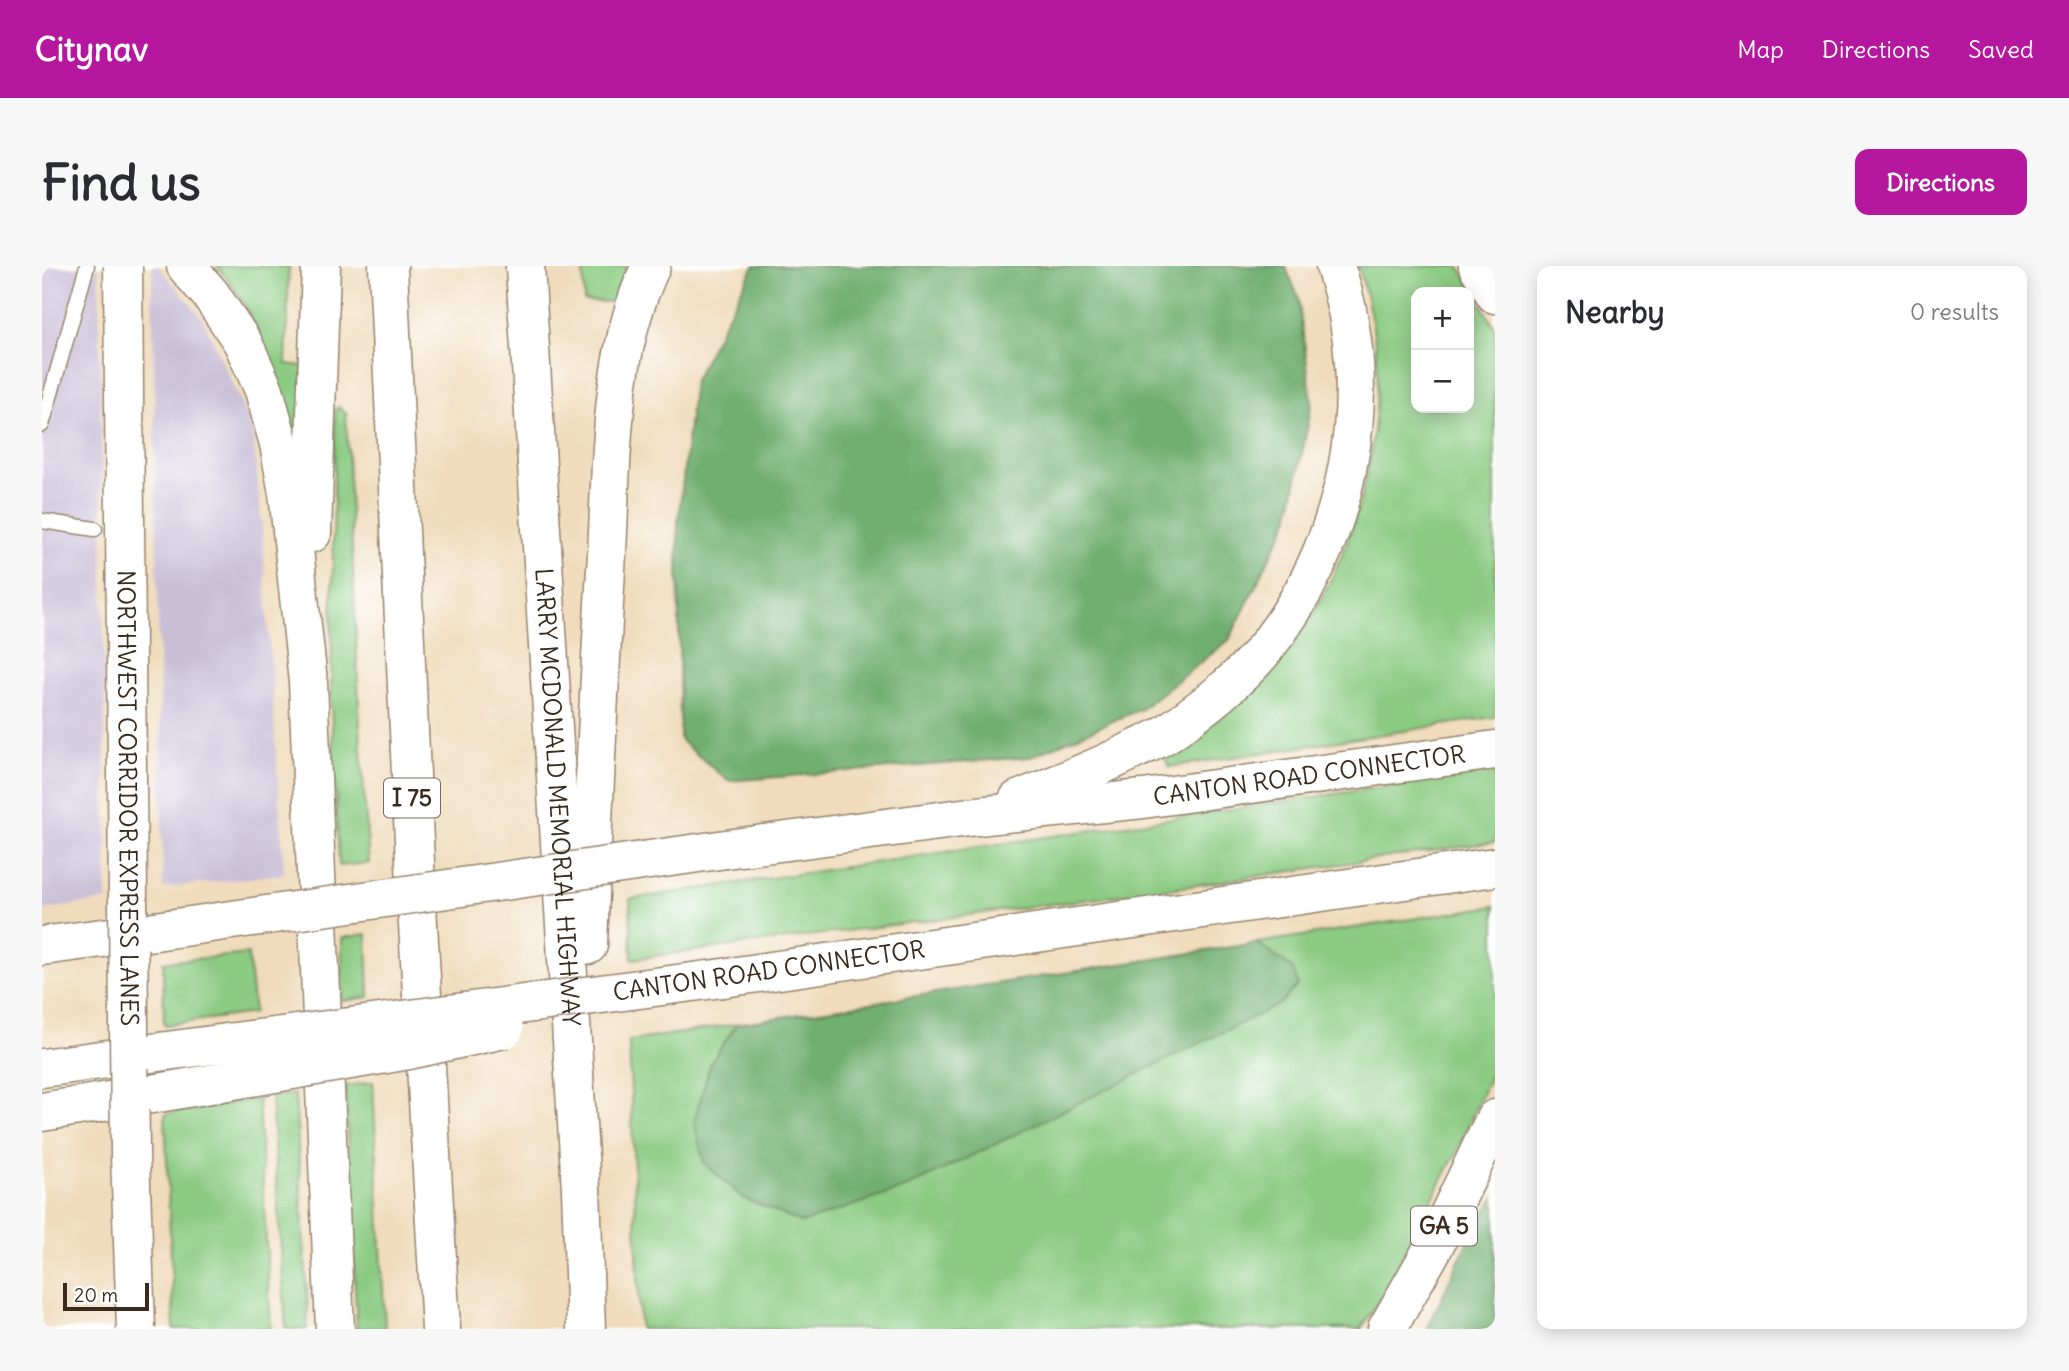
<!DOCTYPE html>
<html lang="en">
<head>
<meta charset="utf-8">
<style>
	:root { --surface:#fff; --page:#f7f7f7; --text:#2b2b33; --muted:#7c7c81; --line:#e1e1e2; --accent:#b5179e }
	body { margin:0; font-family:Delius,sans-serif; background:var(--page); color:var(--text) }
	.controls { position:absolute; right:21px; top:21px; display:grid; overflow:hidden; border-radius:14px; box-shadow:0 4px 18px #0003 }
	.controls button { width:63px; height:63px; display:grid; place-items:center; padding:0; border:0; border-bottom:2px solid var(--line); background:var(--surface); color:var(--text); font:35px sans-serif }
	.scale { position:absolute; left:21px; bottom:18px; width:86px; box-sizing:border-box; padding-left:7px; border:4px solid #3b2a1e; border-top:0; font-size:19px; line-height:24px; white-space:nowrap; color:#3b2a1e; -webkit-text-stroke:5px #fff; paint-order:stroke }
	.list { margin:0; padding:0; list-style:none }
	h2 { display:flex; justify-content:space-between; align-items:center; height:91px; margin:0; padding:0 28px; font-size:30px }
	h2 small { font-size:23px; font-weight:400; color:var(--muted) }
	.map { position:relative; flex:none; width:1453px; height:1063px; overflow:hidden; border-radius:14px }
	header { display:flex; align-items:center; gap:42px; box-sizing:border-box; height:98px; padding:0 35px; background:var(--accent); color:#fff }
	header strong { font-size:33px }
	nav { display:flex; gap:38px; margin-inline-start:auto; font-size:24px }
	.intro { display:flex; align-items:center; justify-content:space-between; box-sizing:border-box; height:168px; padding:0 42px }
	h1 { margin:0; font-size:49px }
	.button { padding:18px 32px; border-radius:14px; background:var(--accent); color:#fff; font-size:24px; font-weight:700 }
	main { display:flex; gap:42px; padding:0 42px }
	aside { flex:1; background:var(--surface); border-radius:14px; box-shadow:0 4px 18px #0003 }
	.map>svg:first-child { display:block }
	.industrial { fill:#c9bfd7 }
	.green { fill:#8bcb82; stroke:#637a50; stroke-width:2; fill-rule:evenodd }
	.forest { fill:#70af70; stroke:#566c47; stroke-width:2 }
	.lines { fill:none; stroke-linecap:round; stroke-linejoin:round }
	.service-casing { stroke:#96836d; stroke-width:17 }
	.motorway-casing { stroke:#96836d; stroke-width:41 }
	.service { stroke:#fff; stroke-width:14 }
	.motorway { stroke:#fff; stroke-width:38 }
	.motorway-bridge-casing { stroke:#96836d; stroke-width:41; stroke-linecap:butt }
	.motorway-bridge { stroke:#fff; stroke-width:38 }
	.labels { text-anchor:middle; stroke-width:6; stroke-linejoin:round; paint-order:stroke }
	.shield { fill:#fff; stroke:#766a62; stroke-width:2 }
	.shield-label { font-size:23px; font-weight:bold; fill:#3b2a1e }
	.street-label { font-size:24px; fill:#3b2a1e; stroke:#fff }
</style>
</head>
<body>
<header>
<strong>Citynav</strong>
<nav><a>Map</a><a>Directions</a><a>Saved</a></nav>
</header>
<div class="intro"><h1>Find us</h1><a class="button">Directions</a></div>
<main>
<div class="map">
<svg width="1453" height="1063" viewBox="0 0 1453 1063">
	<rect width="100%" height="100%" fill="#fff"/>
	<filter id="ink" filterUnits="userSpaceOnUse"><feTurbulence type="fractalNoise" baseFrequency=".0143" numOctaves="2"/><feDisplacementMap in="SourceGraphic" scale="14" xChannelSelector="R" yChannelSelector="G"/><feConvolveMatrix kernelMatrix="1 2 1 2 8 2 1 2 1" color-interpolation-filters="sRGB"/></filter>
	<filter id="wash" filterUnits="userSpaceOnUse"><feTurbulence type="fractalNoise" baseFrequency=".00686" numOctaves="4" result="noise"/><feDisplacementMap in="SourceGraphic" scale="28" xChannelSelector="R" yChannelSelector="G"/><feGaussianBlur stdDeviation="1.57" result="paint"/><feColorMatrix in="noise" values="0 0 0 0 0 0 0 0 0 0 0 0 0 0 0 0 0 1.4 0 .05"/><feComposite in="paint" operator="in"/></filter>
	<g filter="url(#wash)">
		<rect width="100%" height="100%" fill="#f0dcbc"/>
		<path class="industrial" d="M0,0l57,2 8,632 -65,10z
			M110,0h6l45,53 49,109 9,86 23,360 -121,14z"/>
		<path class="green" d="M175,0h72l-3,98 17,2v60l-14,2c-16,-61 -30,-112 -72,-162z
			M541,0h44l-15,36 -28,-1z
			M1316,0h101l36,62v389l-326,50 -5,-12c27,-17 54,-34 78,-55 87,-77 132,-199 135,-314 2,-38 -8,-84 -19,-120zM1374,26h53v116h-53z
			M296,141l8,6 15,337 8,113 -30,3 -8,-162 4,-293z
			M1453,504v72l-320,46 -543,71 -2,-60z
			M1453,640v159l-42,94 -74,141 -18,29h-721l-11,-288z
			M325,668l2,63 -27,4v-63z
			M206,688l6,59 -90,12 -1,-63z
			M331,816l12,247h-28l-12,-243z
			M253,828l13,215 -1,20h-21l-15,-232z
			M216,833l13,230h-97l-9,-215z"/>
		<path class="forest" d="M712,0h531l13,30 14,107 -23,116 -60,121 -88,69 -111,48 -302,24 -48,-41 -2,-216 16,-144z
			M1215,677l36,26 5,16 -18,19 -372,183 -106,36 -59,-25 -39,-35 -10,-42 17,-59 26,-38z
			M1453,930v133h-68l35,-75z"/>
	</g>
	<g filter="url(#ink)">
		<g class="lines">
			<g class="service-casing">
				<path id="service" d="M0,159l45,-159
					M0,255l53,8"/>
			</g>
			<g class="motorway-casing">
				<g id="motorway">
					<path d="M144,0l25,29 32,48 21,47 15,54 9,49 20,189 27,647"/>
					<path d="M346,0l29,641 24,422"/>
					<path id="s1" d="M483,0l56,923 5,140"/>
					<path d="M1436,0l17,28"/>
					<path d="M270,267l9,-267"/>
					<path d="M976,534c40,-16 80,-32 118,-51 11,-5 23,-10 33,-17 32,-23 67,-49 93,-80 86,-104 117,-257 73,-386"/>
					<path id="s2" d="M684,583l251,-33 166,-17 352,-49"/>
					<path d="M546,679c5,-131 11,-261 19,-392 5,-95 2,-199 44,-287"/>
					<path d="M0,680l113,-15"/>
					<path d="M681,712l772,-111"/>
					<path d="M0,802l117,-16"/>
					<path d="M0,846l116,-19"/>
					<path d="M1345,1063l45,-79 63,-131"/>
				</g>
			</g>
			<use href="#service" class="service"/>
			<use href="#motorway" class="motorway"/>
			<g class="motorway-bridge-casing">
				<g id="motorway-bridge">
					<path id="s3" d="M81,0l7,889 6,174"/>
					<path d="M113,665l571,-82"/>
					<path d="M117,786l564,-74"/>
					<path d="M116,827l251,-43 95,-21"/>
				</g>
			</g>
			<use href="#motorway-bridge" class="motorway-bridge"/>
		</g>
	</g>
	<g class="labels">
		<g class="shield">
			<rect x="342" y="512.5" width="56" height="39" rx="5"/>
			<rect x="1369" y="940.5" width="66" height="39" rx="5"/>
		</g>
		<g class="shield-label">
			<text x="370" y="540">I 75</text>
			<text x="1402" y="968">GA 5</text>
		</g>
		<g class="street-label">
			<text dy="8" stroke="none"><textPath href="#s2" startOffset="588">CANTON ROAD CONNECTOR</textPath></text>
			<text dy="8" stroke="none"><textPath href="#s1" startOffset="532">LARRY MCDONALD MEMORIAL HIGHWAY</textPath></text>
			<text dy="8" stroke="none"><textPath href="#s3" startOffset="532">NORTHWEST CORRIDOR EXPRESS LANES</textPath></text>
			<text transform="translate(727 705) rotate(-8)" y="8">CANTON ROAD CONNECTOR</text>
		</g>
	</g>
</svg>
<div class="controls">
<button>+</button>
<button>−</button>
</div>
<div class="scale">20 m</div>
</div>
<aside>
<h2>Nearby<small>0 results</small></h2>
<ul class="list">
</ul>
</aside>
</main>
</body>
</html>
